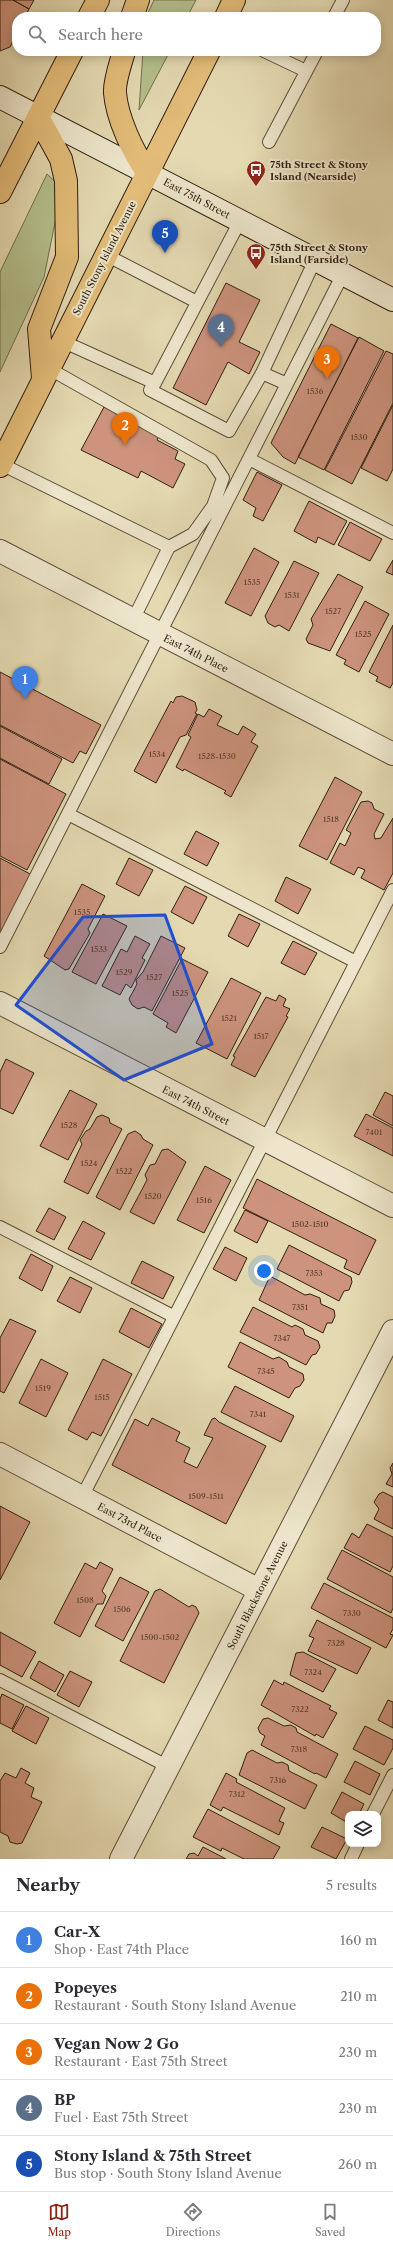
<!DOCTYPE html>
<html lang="en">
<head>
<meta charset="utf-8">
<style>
	:root { --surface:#fff; --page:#f2f2f3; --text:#2b2b33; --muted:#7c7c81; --line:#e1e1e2; --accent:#8f2418 }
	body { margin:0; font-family:"Libre Caslon Text",serif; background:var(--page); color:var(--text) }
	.controls { position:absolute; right:12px; bottom:12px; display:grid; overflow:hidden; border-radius:8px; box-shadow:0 2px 10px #0003 }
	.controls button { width:36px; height:36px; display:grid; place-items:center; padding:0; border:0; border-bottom:1px solid var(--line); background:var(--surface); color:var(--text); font:20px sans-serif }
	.you { position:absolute; left:264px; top:1271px; width:14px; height:14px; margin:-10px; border:3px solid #fff; border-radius:50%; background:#1a73e8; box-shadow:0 0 0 6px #1a73e833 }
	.badge { display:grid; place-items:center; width:26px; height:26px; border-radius:50%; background:var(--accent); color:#fff; font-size:13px; font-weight:700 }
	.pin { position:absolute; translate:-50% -33px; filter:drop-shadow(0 1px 2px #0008) }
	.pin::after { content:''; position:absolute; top:21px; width:14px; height:12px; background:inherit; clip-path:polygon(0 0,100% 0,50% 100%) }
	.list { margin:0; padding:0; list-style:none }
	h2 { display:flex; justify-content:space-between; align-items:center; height:52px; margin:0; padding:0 16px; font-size:17px }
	h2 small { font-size:13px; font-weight:400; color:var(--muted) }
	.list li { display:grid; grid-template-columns:26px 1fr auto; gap:12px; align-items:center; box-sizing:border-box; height:56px; padding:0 16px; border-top:1px solid var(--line) }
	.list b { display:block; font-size:15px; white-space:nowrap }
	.list p { margin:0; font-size:13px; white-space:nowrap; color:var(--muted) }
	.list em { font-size:13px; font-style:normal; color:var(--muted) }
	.icon { flex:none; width:22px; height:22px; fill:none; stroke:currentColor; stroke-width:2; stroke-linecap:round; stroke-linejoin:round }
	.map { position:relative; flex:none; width:393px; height:1859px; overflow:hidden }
	.search { position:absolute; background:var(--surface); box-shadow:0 2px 10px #0003; left:12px; right:12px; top:12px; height:44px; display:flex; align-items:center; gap:10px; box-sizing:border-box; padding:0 14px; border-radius:16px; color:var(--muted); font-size:15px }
	.sheet { height:332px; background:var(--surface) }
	nav { display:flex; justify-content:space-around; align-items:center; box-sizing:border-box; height:56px; border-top:1px solid var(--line); background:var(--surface); font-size:11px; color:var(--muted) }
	nav a { display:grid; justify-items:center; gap:2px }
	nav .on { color:var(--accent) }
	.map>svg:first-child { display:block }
	.green { fill:#b4bf8c; stroke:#726f4e }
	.building { fill:#cd937d; stroke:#301f11 }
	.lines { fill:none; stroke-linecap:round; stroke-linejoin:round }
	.lane-casing { stroke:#5d4e39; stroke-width:14 }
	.street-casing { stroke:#5d4e39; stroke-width:24 }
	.secondary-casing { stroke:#301f11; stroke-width:24 }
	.highway-casing { stroke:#301f11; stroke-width:24 }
	.lane { stroke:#ede6cc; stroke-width:12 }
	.street { stroke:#ede6cc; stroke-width:22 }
	.secondary { stroke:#ede6cc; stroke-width:22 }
	.highway { stroke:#e2bc78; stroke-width:22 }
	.marked { fill:#1d4ed8; fill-opacity:0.2; stroke:#1d4ed8; stroke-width:3; stroke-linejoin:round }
	.labels { text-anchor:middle; stroke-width:4; stroke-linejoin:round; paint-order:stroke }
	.number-label { font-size:8px; fill:#573c2c }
	.poi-label { font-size:10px; font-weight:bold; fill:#301f11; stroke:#ede6cc; text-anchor:start }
	.street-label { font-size:10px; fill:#301f11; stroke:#ede6cc }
</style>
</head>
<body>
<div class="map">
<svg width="393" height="1859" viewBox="0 0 393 1859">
	<rect width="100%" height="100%" fill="#e4d9b1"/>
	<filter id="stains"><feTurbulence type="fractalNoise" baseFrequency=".005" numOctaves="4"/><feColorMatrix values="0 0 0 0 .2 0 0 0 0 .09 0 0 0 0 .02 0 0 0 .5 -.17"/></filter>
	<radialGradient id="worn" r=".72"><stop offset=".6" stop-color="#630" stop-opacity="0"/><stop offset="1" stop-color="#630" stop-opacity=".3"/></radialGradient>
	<path class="green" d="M154,0h42l-9,17h-41z
		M143,51h27l-31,59z
		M47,174l15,14 -18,89 -44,95v-100z"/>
	<path class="building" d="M0,0h13l16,9 -4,8h-8v16l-7,14 -10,4z
		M13,0h21l-5,9z
		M226,283l34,17 -21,42 21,10 -11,22 -21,-12 -22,43 -33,-17z
		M331,324l27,14 -63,126 -12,-7 -12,-14z
		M359,337l25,14 -60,119 -26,-13z
		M386,351l7,3v49l-41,81 -27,-14z
		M393,405v64l-6,12 -26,-13z
		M104,407l55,29 -2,4 21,11 -3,8 10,5 -12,24 -32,-17 -3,7 -57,-28z
		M257,472l25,13 -19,36 -10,-5 3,-8 -13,-8z
		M309,501l38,20 -13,24 -16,-8 -2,6 -22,-12z
		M350,522l32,17 -12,22 -32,-16z
		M254,548l25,14 -28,54 -26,-13z
		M393,560v15l-7,-3z
		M294,561l25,12 -30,58 -10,-6 -4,2 -7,-4 -3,-7z
		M338,574l25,13 -33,64 -22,-8 -2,-4 7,-14 -2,-6z
		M365,601l24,13 -30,58 -15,-8 2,-4 -10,-5z
		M393,625v58l-3,5 -14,-7 2,-4 -9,-5z
		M0,672l101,53 -15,29 -6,-3 -7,12 -73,-38z
		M182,696l13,6 2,8 -2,3 2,1 -11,21 -6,2 -24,46 -22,-12 37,-70 2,2 3,-6z
		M209,709l13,7 -5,9 21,10 5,-9 13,8 -5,8 7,4 -27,51 -7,-4 2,-2 -42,-22 -1,2 -7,-4 15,-30 -3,-2 10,-21 6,3z
		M0,726l62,33 -13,25 -49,-26z
		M0,759l66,35 -39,76 -27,-14z
		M335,777l27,15 -35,68 -28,-14z
		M368,801l4,2 2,6 10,5 -10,20 1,5 6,-1 12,-20v55l-9,17 -23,-12 4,-8 -7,-3 -4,8 -24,-12 10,-20 5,3 6,-13 -5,-3 15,-28z
		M196,831l23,12 -12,23 -23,-12z
		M0,858l32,17 -32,62z
		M129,858l24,12 -14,26 -23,-12z
		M286,877l25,12 -13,25 -23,-13z
		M82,884l23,12 -17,33 2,4 -21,36 -4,1 -21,-14z
		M185,886l22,11 -14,27 -22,-12z
		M103,914l24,12 -31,58 -24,-12z
		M239,914l21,10 -12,23 -20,-11z
		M135,936l15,8 -8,14 3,2 -14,28 -5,-4 -6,11 -18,-9 19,-37 6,3z
		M161,936l24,12 -33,63 -8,-4 -6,2 -6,-4 -3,-6 8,-15 -1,-4 7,-8z
		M293,941l24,12 -12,22 -24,-12z
		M182,959l26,13 -32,61 -10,-6 2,-4 -15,-9z
		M231,978l30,15 -34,66 -31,-16z
		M279,995l7,4 -3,7 7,3 -4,7 2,1 -33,60 -24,-12 4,-8 -2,-1 33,-59 10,4z
		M6,1059l28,14 -21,41 -13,-6v-36z
		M70,1090l27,14 -29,56 -28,-14z
		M385,1092l8,4v30l-20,-11z
		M366,1114l27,14v28l-39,-20z
		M102,1115l7,3 1,5 12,6 -34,65 -24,-12 18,-38 -2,-4 6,-9 4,-2 7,-12z
		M135,1131l6,4 2,4 10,6 -33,65 -24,-13 32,-63z
		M168,1149l18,13 -32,62 -24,-12 17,-32 -2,-5 5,-10 5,-1 7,-14z
		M205,1166l26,14 -27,53 -27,-13z
		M257,1179l119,61 -17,35 -15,-7 3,-8 -104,-52z
		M49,1208l17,9 -12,23 -18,-9z
		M245,1210l23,11 -11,22 -23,-12z
		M83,1221l22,12 -14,27 -23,-11z
		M289,1245l62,32 1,5 -3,8 -5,1 -5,10 -62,-32z
		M225,1247l22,11 -11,23 -23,-12z
		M31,1254l22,12 -11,25 -23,-13z
		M142,1261l32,16 -11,22 -32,-16z
		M270,1276l35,19 5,-1 10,4 1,6 13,6 1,6 -3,7h-5l-4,10 -64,-33z
		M70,1277l22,11 -12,25 -23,-12z
		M253,1307l39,20 3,-2 8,4 2,6 13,6 2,6 -4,7 -4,1 -6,10 -66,-33z
		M131,1308l31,16 -13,24 -30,-16z
		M10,1319l26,12 -32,62 -4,-2v-53z
		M240,1342l33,17 6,-2 8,5 2,5 14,7 1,6 -4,6 -5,2 -6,10 -61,-31z
		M41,1359l27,14 -22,44 -27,-14z
		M103,1359l29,15 -31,62 -9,-4 -5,8 -19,-10z
		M235,1386l59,30 -13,26 -60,-30z
		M152,1418l28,14 -4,9 14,7 -6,14 13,6 16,-30 -9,-3 8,-16 3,-1 4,4 47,24 -40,78 -114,-59 23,-46 13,7z
		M393,1463v24l-7,-3 6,-10 -2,-6z
		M383,1492l10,5v32l-19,-10 5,-10 -5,-7 5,-8z
		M0,1506l30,16 -30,58z
		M367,1524l26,13v29l-3,6 -46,-24 8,-15 7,5z
		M342,1550l51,27v31l-2,5 -64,-34z
		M100,1562l13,7 -11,22 4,5 -3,8h-6l-17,33 -26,-14 31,-60 11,6z
		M120,1577l29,15 -26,49 -28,-15z
		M324,1583l69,35v11l-3,5 3,1 -7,13 -75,-40z
		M160,1589l29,18 3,-2 4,2 3,6 -35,70 -44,-22 35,-70z
		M317,1620l54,28 -14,26 -49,-23 6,-13 -5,-2z
		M0,1632l36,20 -14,25 -22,-12z
		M303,1652l33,17 -13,23 -33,-17 6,-22z
		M39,1661l25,14 -9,17 -25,-14z
		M70,1671l22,11 -13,25 -22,-12z
		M274,1680l9,5 1,-3 47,24 -2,3 8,4 -14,25 -7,-4 -1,2 -54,-31z
		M2,1694l22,11 -12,24 -12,-6v-24z
		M388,1700l5,2v26l-15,-8z
		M26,1706l23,12 -13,26 -24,-13z
		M268,1718l16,8 7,-1 5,3 1,4 41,22 -12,24 -10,-5 -1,1 -54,-29 4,-9 -5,-3 -2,-5 5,-9z
		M365,1726l28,14v8l-9,17 -31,-16z
		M252,1750l25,13 5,-1 6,3 1,6 28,14 -12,24 -66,-34 8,-22z
		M355,1761l25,13 -10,21 -26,-13z
		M21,1768l9,5 -5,10 9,5 -3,9 11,5 -20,41 -5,1 -7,-2 -2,-6 -8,-4v-51l5,-8 11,5z
		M226,1773l11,6 -1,3 49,26 -6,13 5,2 -5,12 -56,-28 -2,4 -11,-6z
		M342,1792l22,12 -5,10h-11v9l-17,-10z
		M208,1809l72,38 -7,12h-29l-22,-11 -1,3 -28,-14z
		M322,1827l25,12 -11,20 -25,-12z
		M203,1847l23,12h-40l3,-5 5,-1 4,3z"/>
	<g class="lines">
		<g class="lane-casing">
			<path id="lane" d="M334,17l9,-17
				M264,51l42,20
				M269,142l48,-91
				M106,255l91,47
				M62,341l93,42 85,-162
				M48,368l163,92 12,18 -10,28 -20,28 -24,13
				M155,383l-5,7 79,41 33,-58
				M287,384l-25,-11 53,-113
				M249,459l144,74
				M1,464l168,83 -36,73
				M68,814l288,148
				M0,947l343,-673
				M0,1227l173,89
				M82,1497l311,-607
				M0,1680l169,87
				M373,1814l20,-39
				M351,1859l7,-15"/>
		</g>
		<g class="street-casing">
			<path id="street" d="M0,551l393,203
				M0,1003l393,203
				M0,1454l259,136
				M121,1859l272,-528"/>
		</g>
		<g class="secondary-casing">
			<path id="secondary" d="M0,97l393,203"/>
		</g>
		<g class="highway-casing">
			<path id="highway" d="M89,17l9,-17
				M132,17l6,-17
				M226,17l8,-17
				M124,51c-3,12 -10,30 -9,42 2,25 18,59 32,79
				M38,117l23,42 5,22 1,76 -28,72 4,49
				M0,192l72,-141
				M0,466l209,-415"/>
		</g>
		<use href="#lane" class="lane"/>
		<use href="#street" class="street"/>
		<use href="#secondary" class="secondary"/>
		<use href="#highway" class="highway"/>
	</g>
	<path class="marked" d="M165,915l47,129 -88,36 -108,-75 67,-88z"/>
	<defs>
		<g id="bus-pin" transform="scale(1)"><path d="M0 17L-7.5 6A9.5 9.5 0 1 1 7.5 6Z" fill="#8f2418" stroke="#ede6cc"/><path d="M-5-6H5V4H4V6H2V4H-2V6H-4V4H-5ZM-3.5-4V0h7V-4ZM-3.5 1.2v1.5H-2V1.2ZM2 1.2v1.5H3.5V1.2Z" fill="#fff"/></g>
	</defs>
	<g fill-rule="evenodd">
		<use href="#bus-pin" x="256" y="170"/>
		<use href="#bus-pin" x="256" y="253"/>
	</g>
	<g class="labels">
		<g class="number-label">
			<text x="315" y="394">1536</text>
			<text x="359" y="440">1530</text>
			<text x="252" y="585">1535</text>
			<text x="292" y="598">1531</text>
			<text x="333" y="614">1527</text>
			<text x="363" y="637">1525</text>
			<text x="157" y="757">1534</text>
			<text x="217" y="759">1528-1530</text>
			<text x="331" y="822">1518</text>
			<text x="82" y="915">1535</text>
			<text x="99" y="952">1533</text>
			<text x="124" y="975">1529</text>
			<text x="154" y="980">1527</text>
			<text x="180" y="996">1525</text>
			<text x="229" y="1021">1521</text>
			<text x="261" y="1039">1517</text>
			<text x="69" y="1128">1528</text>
			<text x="374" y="1135">7401</text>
			<text x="89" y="1166">1524</text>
			<text x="124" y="1174">1522</text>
			<text x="153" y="1199">1520</text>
			<text x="204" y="1203">1516</text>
			<text x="310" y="1227">1502-1510</text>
			<text x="314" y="1276">7353</text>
			<text x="300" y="1310">7351</text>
			<text x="282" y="1341">7347</text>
			<text x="266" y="1374">7345</text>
			<text x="43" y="1391">1519</text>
			<text x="102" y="1400">1515</text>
			<text x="258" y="1417">7341</text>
			<text x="206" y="1499">1509-1511</text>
			<text x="85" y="1603">1508</text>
			<text x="122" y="1612">1506</text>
			<text x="352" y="1616">7330</text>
			<text x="160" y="1640">1500-1502</text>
			<text x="336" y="1646">7328</text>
			<text x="313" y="1675">7324</text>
			<text x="300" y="1712">7322</text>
			<text x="299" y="1752">7318</text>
			<text x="278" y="1783">7316</text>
			<text x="237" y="1797">7312</text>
		</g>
		<g class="poi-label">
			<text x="270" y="168">75th Street &amp; Stony<tspan x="270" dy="12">Island (Nearside)</tspan></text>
			<text x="270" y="251">75th Street &amp; Stony<tspan x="270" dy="12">Island (Farside)</tspan></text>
		</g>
		<g class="street-label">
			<text transform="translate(197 198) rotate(28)" y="4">East 75th Street</text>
			<text transform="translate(104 258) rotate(-63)" y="4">South Stony Island Avenue</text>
			<text transform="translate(196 653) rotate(27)" y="4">East 74th Place</text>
			<text transform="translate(196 1105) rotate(27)" y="4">East 74th Street</text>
			<text transform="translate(130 1522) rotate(28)" y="4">East 73rd Place</text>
			<text transform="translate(257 1595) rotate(-63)" y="4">South Blackstone Avenue</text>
		</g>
	</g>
	<rect width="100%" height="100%" filter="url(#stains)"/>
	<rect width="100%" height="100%" fill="url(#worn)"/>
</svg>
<div class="controls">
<button><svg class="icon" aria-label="layers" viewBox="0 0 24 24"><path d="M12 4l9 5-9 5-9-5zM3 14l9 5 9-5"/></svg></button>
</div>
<div class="you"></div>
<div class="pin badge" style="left:25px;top:699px;background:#3f7fe0">1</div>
<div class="pin badge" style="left:125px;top:445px;background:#e8710a">2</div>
<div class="pin badge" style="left:327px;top:379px;background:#e8710a">3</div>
<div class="pin badge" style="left:221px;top:347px;background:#5c6f8a">4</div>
<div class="pin badge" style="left:165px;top:253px;background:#1a4fb4">5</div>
<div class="search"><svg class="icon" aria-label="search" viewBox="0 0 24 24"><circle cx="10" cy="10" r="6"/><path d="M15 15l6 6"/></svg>Search here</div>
</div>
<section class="sheet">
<h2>Nearby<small>5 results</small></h2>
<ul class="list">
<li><span class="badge" style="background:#3f7fe0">1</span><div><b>Car-X</b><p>Shop · East 74th Place</p></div><em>160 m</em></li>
<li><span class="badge" style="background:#e8710a">2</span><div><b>Popeyes</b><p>Restaurant · South Stony Island Avenue</p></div><em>210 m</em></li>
<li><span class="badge" style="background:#e8710a">3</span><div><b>Vegan Now 2 Go</b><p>Restaurant · East 75th Street</p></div><em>230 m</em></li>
<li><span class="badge" style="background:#5c6f8a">4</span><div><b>BP</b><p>Fuel · East 75th Street</p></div><em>230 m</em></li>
<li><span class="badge" style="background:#1a4fb4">5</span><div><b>Stony Island &amp; 75th Street</b><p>Bus stop · South Stony Island Avenue</p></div><em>260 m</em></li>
</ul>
</section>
<nav>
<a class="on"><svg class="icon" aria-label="map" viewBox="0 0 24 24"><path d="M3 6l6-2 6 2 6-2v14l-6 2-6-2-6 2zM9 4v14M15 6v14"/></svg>Map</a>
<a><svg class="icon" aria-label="directions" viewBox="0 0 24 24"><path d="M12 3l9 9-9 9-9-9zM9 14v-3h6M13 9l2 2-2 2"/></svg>Directions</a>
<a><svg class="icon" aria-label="saved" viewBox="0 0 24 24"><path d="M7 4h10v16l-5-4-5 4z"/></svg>Saved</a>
</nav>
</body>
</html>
